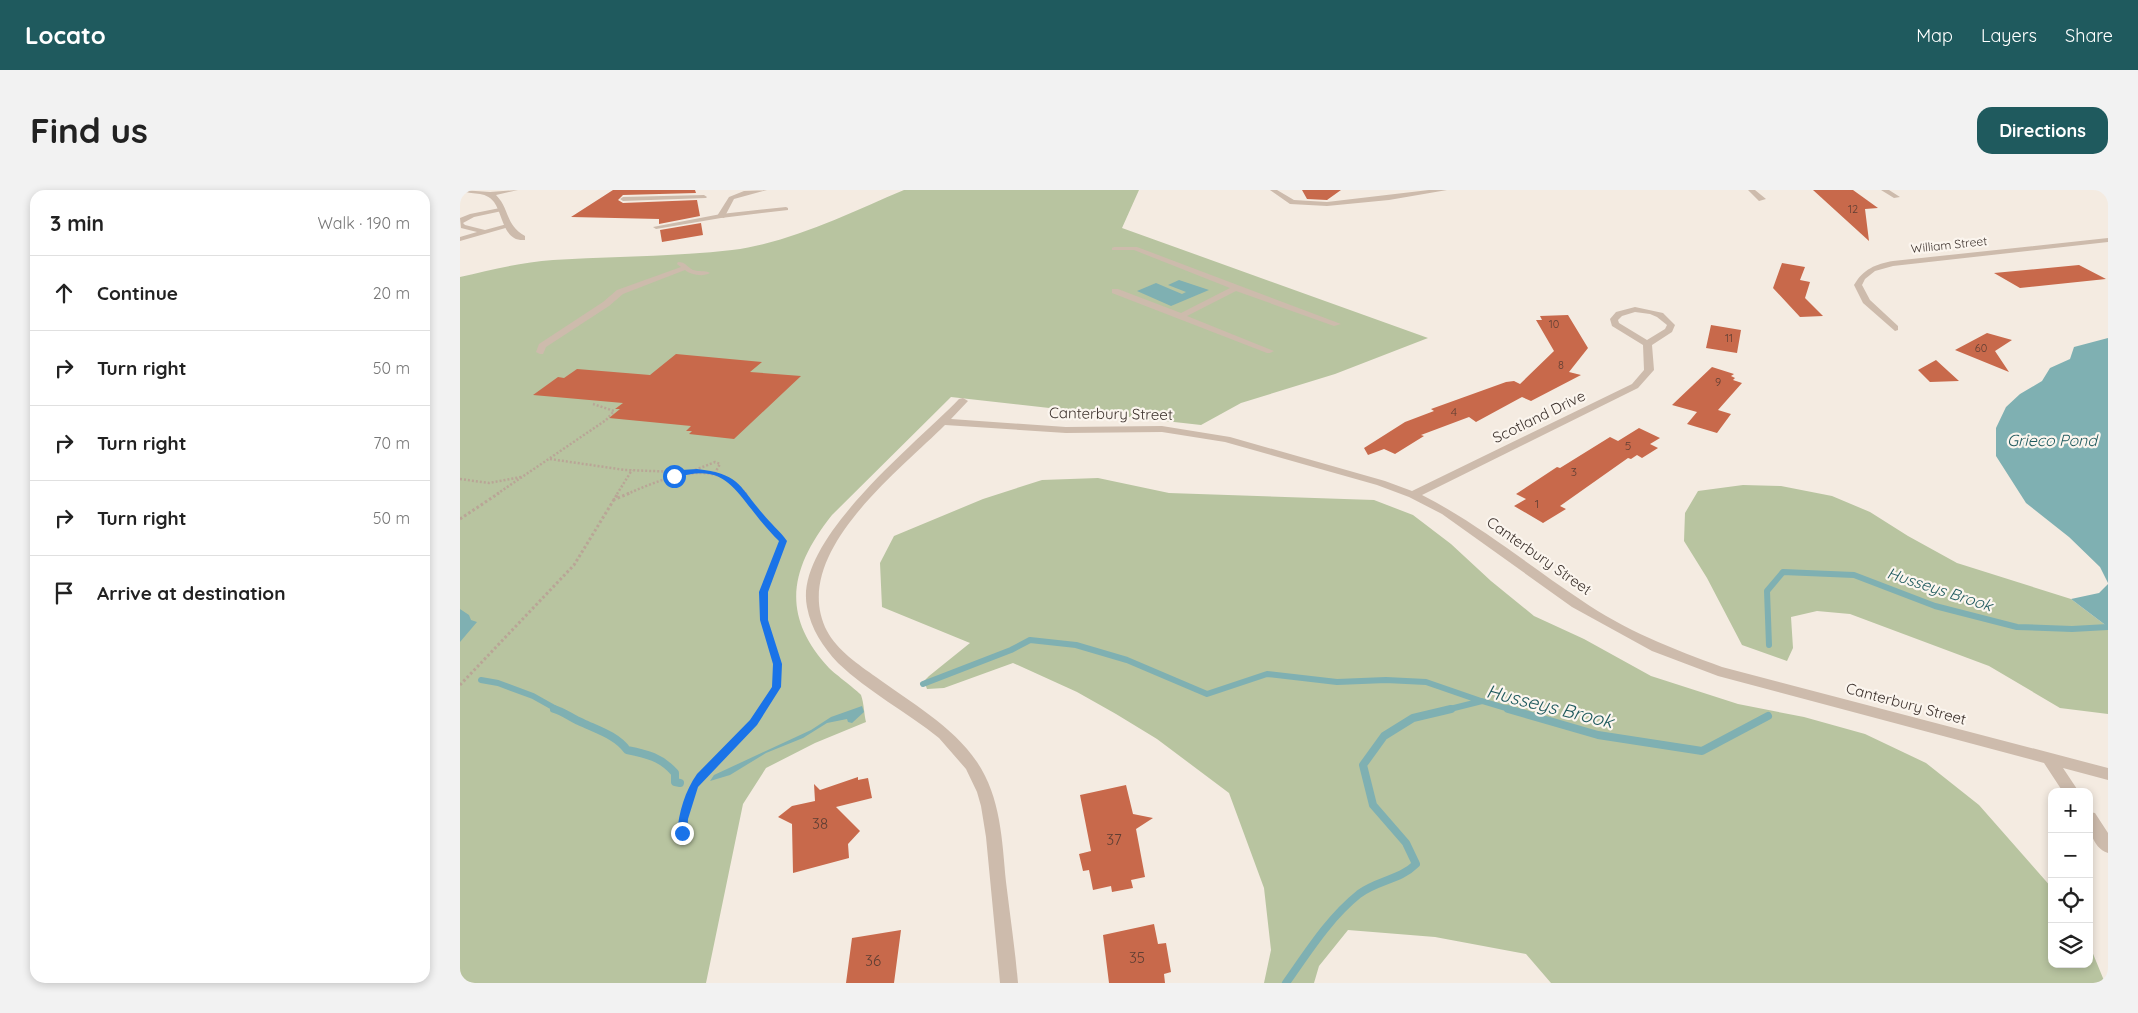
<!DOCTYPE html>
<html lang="en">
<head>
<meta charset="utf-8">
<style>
	:root { --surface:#fff; --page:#f2f2f2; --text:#222; --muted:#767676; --line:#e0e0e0; --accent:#1f5a5e }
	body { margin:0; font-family:Quicksand,sans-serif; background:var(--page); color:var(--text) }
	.controls { position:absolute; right:15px; bottom:15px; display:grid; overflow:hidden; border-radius:10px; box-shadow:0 2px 8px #0003 }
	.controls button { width:45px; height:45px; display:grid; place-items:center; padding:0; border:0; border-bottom:1px solid var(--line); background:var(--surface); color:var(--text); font:25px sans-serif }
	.stop { position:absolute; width:15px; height:15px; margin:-11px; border:4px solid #1a73e8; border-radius:50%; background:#fff }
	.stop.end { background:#1a73e8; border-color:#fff; box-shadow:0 1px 5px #0008 }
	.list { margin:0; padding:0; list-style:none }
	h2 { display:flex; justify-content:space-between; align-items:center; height:65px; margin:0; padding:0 20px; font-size:21px }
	h2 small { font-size:16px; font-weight:400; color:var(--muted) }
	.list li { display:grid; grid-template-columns:32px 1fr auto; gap:15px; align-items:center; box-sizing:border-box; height:75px; padding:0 20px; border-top:1px solid var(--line) }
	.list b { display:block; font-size:19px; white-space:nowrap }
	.list em { font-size:16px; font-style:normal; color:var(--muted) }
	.icon { flex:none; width:28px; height:28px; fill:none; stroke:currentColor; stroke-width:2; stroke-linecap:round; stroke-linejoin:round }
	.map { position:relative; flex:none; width:1648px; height:793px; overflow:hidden; border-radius:15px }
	header { display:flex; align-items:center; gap:30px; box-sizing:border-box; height:70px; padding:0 25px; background:var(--accent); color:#fff }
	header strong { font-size:24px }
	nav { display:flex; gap:28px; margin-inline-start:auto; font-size:18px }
	.intro { display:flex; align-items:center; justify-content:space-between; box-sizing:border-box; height:120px; padding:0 30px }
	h1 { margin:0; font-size:35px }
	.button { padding:12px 22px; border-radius:15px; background:var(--accent); color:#fff; font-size:18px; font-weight:700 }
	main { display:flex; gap:30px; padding:0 30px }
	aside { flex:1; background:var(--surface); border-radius:15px; box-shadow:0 2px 8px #0003 }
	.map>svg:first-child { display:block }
	.green { fill:#b8c4a0 }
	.water { fill:#7fb0b2 }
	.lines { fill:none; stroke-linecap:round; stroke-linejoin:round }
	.stream-far1 { stroke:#7fb0b2; stroke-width:6 }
	.stream { stroke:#7fb0b2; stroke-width:8 }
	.building { fill:#c8694b }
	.path-far2 { stroke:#b9a596; stroke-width:2.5; stroke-dasharray:2 2; stroke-linecap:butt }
	.path-far1 { stroke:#b9a596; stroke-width:3; stroke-dasharray:2.5 2.5; stroke-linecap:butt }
	.path { stroke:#b9a596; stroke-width:4; stroke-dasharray:3 3; stroke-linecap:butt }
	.lane { fill:#cdbbac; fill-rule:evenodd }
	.street { fill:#cdbbac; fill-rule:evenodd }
	.route { fill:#1a73e8 }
	.labels { text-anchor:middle; stroke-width:4.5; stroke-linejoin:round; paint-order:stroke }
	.far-number-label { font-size:11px; fill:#5e3e33 }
	.far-street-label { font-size:12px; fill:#3b302b; stroke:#fbf5ee }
	.number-label { font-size:12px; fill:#5e3e33 }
	.street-label { font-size:15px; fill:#3b302b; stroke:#fbf5ee }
	.near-number-label { font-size:15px; fill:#5e3e33 }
	.water-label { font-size:16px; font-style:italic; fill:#1f5a5e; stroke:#fbf5ee }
	.near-water-label { font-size:19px; font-style:italic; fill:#1f5a5e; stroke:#fbf5ee }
</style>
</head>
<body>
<header>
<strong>Locato</strong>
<nav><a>Map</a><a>Layers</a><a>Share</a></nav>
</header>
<div class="intro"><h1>Find us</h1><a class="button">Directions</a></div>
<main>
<aside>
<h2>3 min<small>Walk · 190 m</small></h2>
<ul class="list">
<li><svg class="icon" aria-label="ahead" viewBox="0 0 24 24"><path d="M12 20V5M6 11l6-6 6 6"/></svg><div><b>Continue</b></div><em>20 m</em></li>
<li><svg class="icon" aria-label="right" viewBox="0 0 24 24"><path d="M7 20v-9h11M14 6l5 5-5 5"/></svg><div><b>Turn right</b></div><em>50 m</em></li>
<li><svg class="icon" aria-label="right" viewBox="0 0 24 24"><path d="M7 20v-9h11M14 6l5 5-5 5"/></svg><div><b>Turn right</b></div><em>70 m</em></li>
<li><svg class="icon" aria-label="right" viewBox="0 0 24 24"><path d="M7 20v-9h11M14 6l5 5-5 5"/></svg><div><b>Turn right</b></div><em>50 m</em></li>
<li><svg class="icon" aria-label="arrive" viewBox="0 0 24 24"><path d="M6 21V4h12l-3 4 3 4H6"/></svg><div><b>Arrive at destination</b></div></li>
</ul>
</aside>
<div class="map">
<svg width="1648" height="793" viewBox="0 0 1648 793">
	<rect width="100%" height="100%" fill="#f4ebe1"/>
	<path class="green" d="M444,0h235l-17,38 306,110 -93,36 -94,29 -40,22 -250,-28 -119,118c-42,53 -52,100 -3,153 6,6 29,23 32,27 3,8 3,19 5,27l-51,21 -49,25 -23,36 -37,179h-246v-706c31,-7 62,-15 93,-17 60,-4 120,-3 179,-10 61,-8 117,-37 172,-60z
		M638,288l71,15 205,7 39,15 38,29 40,37 43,35 50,23 67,37 87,28 66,13 61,17 61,29 53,42 73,83v76h37v-20l16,39h-554l-25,-29 -91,-17 -87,-7 -29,36 -5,17h-50l7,-33 -7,-62 -35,-95 -72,-54 -41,-25 -39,-22 -64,-29 -69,25 -17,1 -3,-8 5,-5 41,-33 -88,-36 -2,-44 14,-27 89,-37 59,-19z
		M1283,295l38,1 51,10 38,16 38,24 49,27 114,36 37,28v87l-48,-6 -71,-42 -139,-52 -33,-3 -26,6 2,31 -6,13 -45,-16 -35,-67 -23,-37 1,-28 13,-22z"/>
	<path class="water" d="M719,90l30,10 -38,16 -34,-15 19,-8 26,11 4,-2 -18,-7z
		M1648,148v245l-8,-16 -31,-30 -43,-34 -30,-47v-28l10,-21 14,-13 22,-13 8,-13 20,-9 4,-12z
		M1648,394v43l-37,-28 28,-6z
		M0,419l9,6 2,5 6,2 -17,20z
		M402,516l2,6 -12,11 -4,-1 -1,-3 -20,4 -24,15 -37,15 -36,22 -20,6 4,-6 97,-45 20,-13z"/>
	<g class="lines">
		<path class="stream-far1" d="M1309,455l-2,-54 16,-19 71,3 81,31 82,21 55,2 36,-2
			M21,490l17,3 35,13 25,14
			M463,494l88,-34 19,-10 46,5 51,15 80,34 60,-20 70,8 49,-2 40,2 55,19
			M986,520l36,-9 30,9"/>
		<path class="stream" d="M94,519c11,3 18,10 29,14 15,7 34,13 44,27 20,4 34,7 48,23v9l5,1
			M1048,519l90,26 104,16 66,-35
			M826,793c22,-31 43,-65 73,-89 19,-14 41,-14 57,-30l-10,-21 -33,-38 -10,-40 21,-29 29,-18 38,-9"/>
	</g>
	<path class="building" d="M153,0h82l1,3 -73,2 -5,5 5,3 74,-3 3,16 -41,8v-5l-88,-2z
		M842,0h39l-14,10 -20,-1z
		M1353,0h40l25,18 -13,1 4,32z
		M241,33l2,12 -41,7 -2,-12z
		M1322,73l23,4 -5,13 10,2 -5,16 18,18 -23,1 -27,-29z
		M1619,75l27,14 -86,9 -26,-15z
		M1108,125l20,33 -19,24 12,3 -50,26 -9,-4 -46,25 -7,-5 -48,18 3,1 -29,18 -11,-5 -16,6 -4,-7 41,-26 29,-11 -3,-2 75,-27 8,-1 6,3 34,-33 -18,-31h6l-2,-4z
		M1251,135l30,5 -4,23 -31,-5z
		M1527,143l25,7 -17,11 14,21 -54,-22z
		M216,164l86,8 -12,10 51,4 -67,63 -45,-5 3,-3h-6l5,-5 -82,-8 11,-9h-5l8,-6 -90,-8 25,-18 6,1 13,-9 73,6z
		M1476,170l23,21 -29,1 -12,-12z
		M1252,177l22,7 -3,2 4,2 -2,2 9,3 -24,27 13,4 -14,19 -30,-9 10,-12 -25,-7z
		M1179,238l21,10 -10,6 8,4 -16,10 -5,-3 -6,4 -3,-1 -68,48 6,3 -23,14 -29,-17 12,-7 -10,-5 41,-27 3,1 50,-31 8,4z
		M398,587v3l10,-2 4,20 -36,9 24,24 -12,13 1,14 -56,15 -1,-49 -14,-7 14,-11 23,-5 -1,-17 6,6z
		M666,595l7,29 20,4 -17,11 9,48 -14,3 2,8 -21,4 -1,-6 -18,4 -4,-20 -6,1 -4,-17 12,-3 -11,-56z
		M694,734l4,20 8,-1 5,29 -7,2 1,9h-56l-6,-48z
		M441,740l-7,53h-48l6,-45z"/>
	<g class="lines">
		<path class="path-far2" d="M90,269l75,11 55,2
			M235,280l20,-8 5,2 -5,9
			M0,289l29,4 32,-6
			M37,304l109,-74 8,-9 -21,-7
			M157,304l15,-24
			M167,304c38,-16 86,-38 119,0"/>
		<path class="path-far1" d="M285,303l14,22 24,26c-4,19 -19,35 -20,54 -4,50 33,59 0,115
			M153,310l17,-7
			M0,329l39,-26
			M0,495l114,-120 44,-72"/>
		<path class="path" d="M221,652l5,-34 14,-31 38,-37 26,-31"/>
		<path class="lane" d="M244,5l3,2 -1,1 -83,3 -3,-2 3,-2z
			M326,17l2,1v2l-67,8 -65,11 -3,-2 68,-13z
			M40,18l3,2 -1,1 -28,6 -11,6 2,2 20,5 22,-6 2,1v2l-49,14v-4l17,-5 -16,-4 -1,-10 10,-4z
			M654,57h23l204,77 -7,2 -98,-35 -49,25 87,35 -4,2h-3l-155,-60v-4h6l63,24 49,-25 -96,-38h-22v-2z
			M218,72c8,0 9,5 15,8 6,2 12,0 17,3 -7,4 -19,2 -25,-3l-62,24 -14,12 -63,41 -3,7h-3l-4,-2 3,-8 64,-42 14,-12 64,-23 -4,-3z"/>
		<path class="street" d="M1,0l29,2 28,-2 -22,5c14,14 9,30 29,41v4c-22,2 -22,-26 -31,-38 -9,-12 -23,-6 -33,-12z
			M307,0l-33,9 -10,19 -7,-2 12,-19 15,-6z
			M810,0h7l17,10 33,2 102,-12h18l-58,10 -62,6 -37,-2z
			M1288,0h7l11,9 -7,2z
			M1421,0h8l11,7 -6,1z
			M1648,48v4l-215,24 -18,5 -10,8 -3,6 8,15 28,26v4l-3,1 -32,-28 -9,-18c9,-16 22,-21 39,-24z
			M1175,117l28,6 12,12 -3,7 -20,13 2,25 -16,18 -216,107c57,29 106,70 159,105 43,30 92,49 141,67l386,101v12l-45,-12 16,24h-16l-19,-29 -326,-87 -66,-25 -80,-44 -130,-93 -33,-17 -32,-12 -152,-43 -63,-10 -96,1 -121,-8c-47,47 -157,130 -118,206 10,19 32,34 49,46 35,26 76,48 101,85 24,36 25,78 29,120 4,33 9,67 12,101h-18l-14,-146 -5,-31 -4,-14 -11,-23 -27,-31c-32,-26 -71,-46 -101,-75 -15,-16 -27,-34 -31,-56 -14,-67 110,-164 152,-208l4,-1 5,3 -17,18 115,8 96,-1 68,11 155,44 27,10 220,-107 12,-14 -1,-25 -31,-19 -2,-7 6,-7zM1175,122l15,2 7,3 10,8 -2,4 -18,11 -28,-17 -1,-3 4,-4z
			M1629,622l6,1 13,20v20c-17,-6 -19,-26 -19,-41z"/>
	</g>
	<path class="route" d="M237,279c43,5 41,16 66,45 7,9 17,17 24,27l-19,51v28l14,44 -1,23 -24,38 -59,62 -10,32 -1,14 -5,4 -5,-4c2,-21 8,-42 20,-59l53,-54 22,-33 1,-23 -13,-44 -1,-28 20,-51c-8,-8 -16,-17 -23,-26 -26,-33 -36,-51 -82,-37l-4,-2 11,-6z"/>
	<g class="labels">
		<g class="far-number-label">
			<text x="1393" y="23">12</text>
			<text x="1094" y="138">10</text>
			<text x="1269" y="152">11</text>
			<text x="1521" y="162">60</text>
			<text x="1101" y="179">8</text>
			<text x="1258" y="196">9</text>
		</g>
		<g class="far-street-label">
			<text transform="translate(1489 55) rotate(-6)" y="4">William Street</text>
		</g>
		<g class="number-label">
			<text x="994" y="226">4</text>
			<text x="1168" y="260">5</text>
			<text x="1114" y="286">3</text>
			<text x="1077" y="318">1</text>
		</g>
		<g class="street-label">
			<text transform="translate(651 224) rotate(1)" y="5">Canterbury Street</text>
			<text transform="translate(1079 227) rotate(-26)" y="5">Scotland Drive</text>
			<text transform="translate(1079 366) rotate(35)" y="5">Canterbury Street</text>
			<text transform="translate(1446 514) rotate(15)" y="5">Canterbury Street</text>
		</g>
		<g class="near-number-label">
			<text x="360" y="639">38</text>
			<text x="654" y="655">37</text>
			<text x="677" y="773">35</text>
			<text x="413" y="776">36</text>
		</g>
		<g class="water-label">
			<text x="1592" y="256">Grieco Pond</text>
			<text transform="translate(1480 399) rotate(18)" y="6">Husseys Brook</text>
		</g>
		<g class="near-water-label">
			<text transform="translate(1090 516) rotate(14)" y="7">Husseys Brook</text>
		</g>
	</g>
</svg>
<div class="controls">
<button>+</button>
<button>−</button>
<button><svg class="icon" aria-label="locate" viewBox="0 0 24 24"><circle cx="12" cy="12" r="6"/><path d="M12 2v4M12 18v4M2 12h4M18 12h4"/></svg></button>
<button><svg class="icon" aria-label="layers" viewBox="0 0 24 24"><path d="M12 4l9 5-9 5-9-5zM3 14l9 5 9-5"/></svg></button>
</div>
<div class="stop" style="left:214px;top:286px"></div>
<div class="stop end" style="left:222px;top:643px"></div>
</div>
</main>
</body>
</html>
